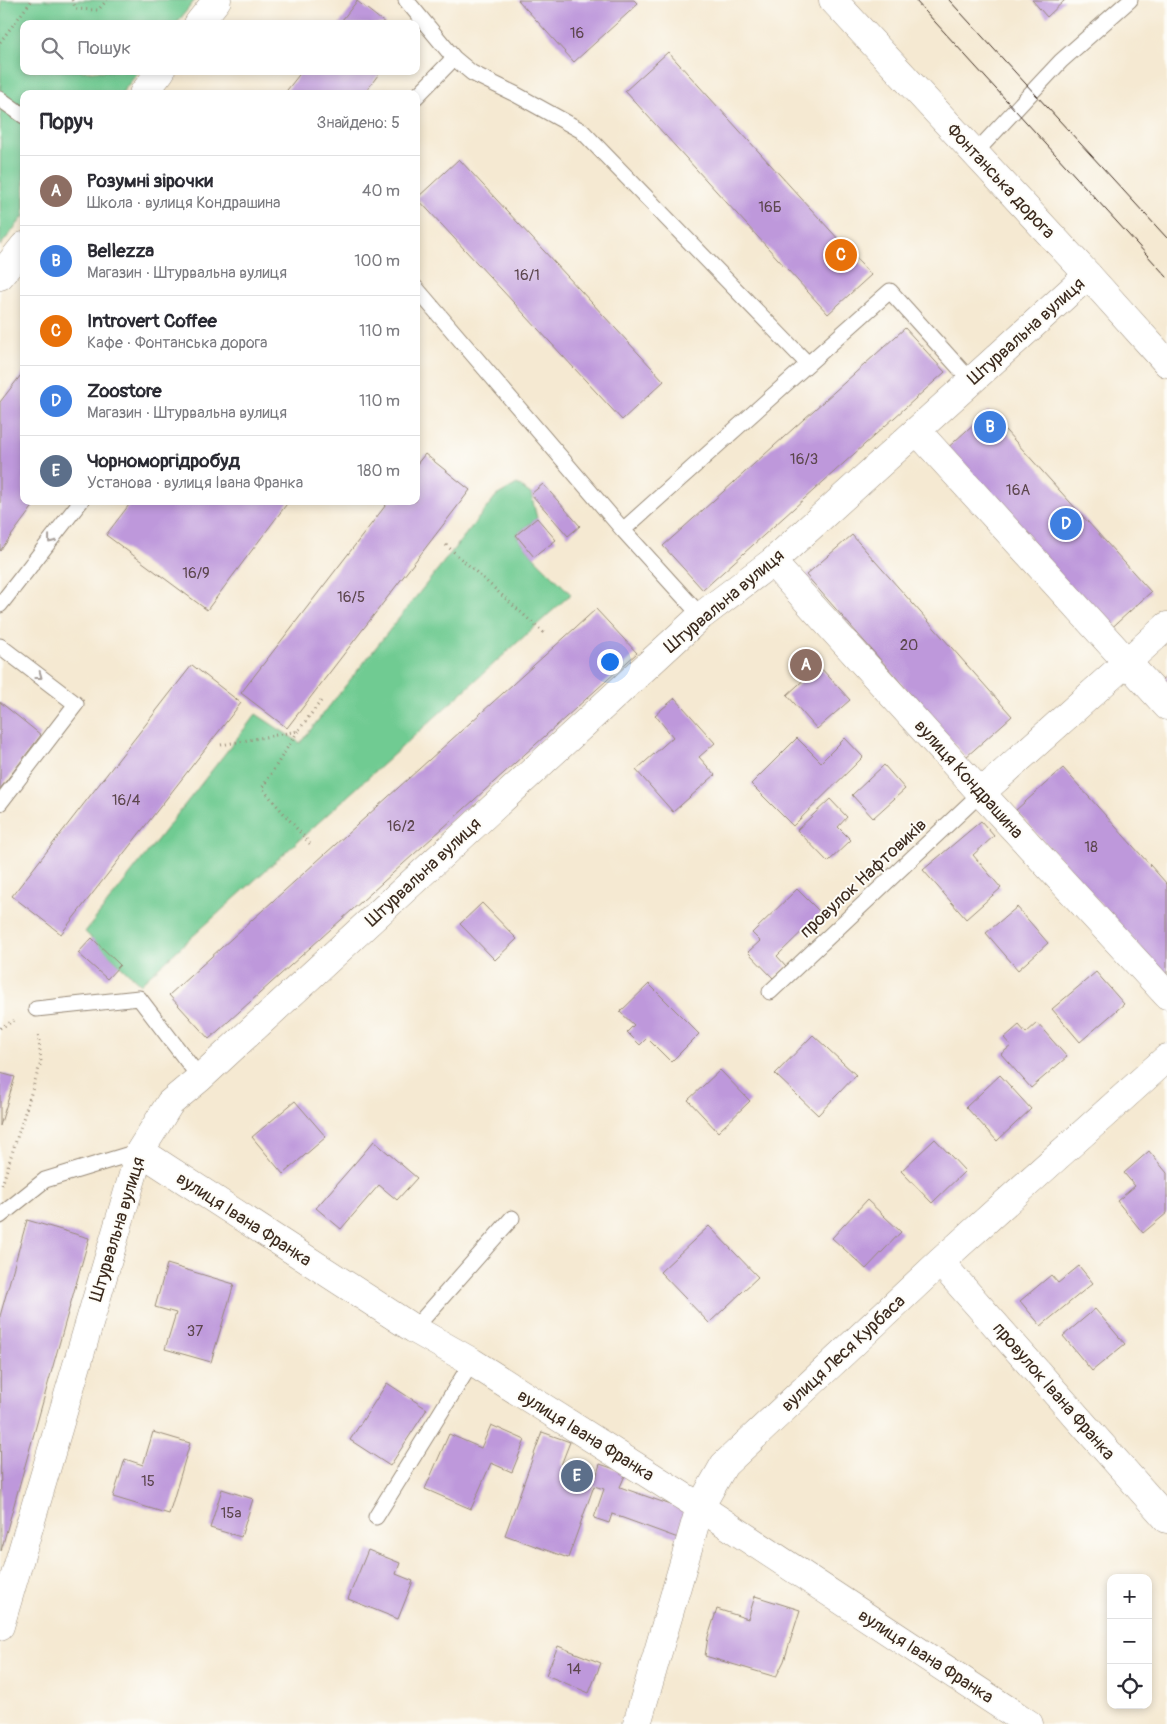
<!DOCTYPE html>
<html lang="uk">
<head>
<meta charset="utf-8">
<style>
	:root { --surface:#fff; --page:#f2f2f3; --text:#2b2b33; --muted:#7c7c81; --line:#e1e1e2; --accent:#0f766e }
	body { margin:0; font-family:Pangolin,sans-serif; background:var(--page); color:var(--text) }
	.controls { position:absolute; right:15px; bottom:15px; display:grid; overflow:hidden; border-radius:10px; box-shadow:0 2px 8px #0003 }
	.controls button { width:45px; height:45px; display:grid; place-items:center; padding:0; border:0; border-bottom:1px solid var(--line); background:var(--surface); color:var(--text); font:25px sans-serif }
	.you { position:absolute; left:609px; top:661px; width:18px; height:18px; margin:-12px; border:4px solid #fff; border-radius:50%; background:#1a73e8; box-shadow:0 0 0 8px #1a73e833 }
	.badge { display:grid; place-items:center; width:32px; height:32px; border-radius:50%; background:var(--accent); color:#fff; font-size:16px; font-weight:700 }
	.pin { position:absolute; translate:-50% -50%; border:2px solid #fff; box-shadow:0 1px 5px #0006 }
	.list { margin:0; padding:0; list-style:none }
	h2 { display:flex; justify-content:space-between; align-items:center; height:65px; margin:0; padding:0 20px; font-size:21px }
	h2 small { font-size:16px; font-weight:400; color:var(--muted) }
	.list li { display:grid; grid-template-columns:32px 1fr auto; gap:15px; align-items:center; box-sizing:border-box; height:70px; padding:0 20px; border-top:1px solid var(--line) }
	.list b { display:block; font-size:19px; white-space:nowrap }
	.list p { margin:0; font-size:16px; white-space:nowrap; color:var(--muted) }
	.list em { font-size:16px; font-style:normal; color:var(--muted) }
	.icon { flex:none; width:28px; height:28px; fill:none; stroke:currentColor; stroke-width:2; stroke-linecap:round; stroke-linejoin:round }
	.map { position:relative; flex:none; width:1167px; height:1724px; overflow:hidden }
	.search { position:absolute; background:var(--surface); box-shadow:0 2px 8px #0003; left:20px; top:20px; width:400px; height:55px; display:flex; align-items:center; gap:12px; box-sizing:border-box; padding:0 18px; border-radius:10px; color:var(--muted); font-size:19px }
	.panel { position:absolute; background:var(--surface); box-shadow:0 2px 8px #0003; left:20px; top:90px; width:400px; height:415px; border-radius:10px }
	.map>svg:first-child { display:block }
	.green { fill:#70cb92; stroke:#567a58 }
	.building { fill:#be98db }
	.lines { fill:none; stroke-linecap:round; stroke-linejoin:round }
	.service-casing { stroke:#988a78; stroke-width:17 }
	.minor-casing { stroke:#988a78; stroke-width:29 }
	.secondary-casing { stroke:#988a78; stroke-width:29 }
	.path { stroke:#988a78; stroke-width:3; stroke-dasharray:1 4; stroke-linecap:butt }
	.service { stroke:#fff; stroke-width:15 }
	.minor { stroke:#fff; stroke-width:28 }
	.secondary { stroke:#fff; stroke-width:28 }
	.tram { stroke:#3b2a1e; stroke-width:1 }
	.oneway { stroke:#a79f9a }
	.labels { text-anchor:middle; stroke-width:4; stroke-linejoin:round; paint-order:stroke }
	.number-label { font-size:15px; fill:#5c464d }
	.street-label { font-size:18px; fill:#3b2a1e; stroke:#fdfcf7 }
</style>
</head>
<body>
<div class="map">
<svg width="1167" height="1724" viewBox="0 0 1167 1724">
	<rect width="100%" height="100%" fill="#fdfcf7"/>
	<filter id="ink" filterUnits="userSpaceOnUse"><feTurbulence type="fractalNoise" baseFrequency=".02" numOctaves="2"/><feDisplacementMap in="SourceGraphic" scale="10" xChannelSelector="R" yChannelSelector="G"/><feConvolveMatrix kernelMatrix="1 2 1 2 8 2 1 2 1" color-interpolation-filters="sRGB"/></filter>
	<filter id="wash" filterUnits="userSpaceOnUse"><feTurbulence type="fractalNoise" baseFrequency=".0096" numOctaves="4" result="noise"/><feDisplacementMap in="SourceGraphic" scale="20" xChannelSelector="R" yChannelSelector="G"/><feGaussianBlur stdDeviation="1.12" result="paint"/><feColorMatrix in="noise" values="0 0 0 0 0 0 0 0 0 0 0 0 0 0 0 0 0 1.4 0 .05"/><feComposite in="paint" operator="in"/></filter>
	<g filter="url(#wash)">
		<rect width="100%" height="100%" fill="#f5e9d2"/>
		<path class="green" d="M1,0h194l-19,24h-152v47h115l-18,23h-97v122l-24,30z
			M517,484l14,10 6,24 -21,17 18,22 37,37 -431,390 -55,-52 171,-218 44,29 196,-247z"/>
		<g id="blocks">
			<path class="building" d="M518,0h116l4,4 -64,58z
				M1032,0h33l-18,17z
				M357,1l29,23h-47z
				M668,52l203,223 -43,39 -203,-223z
				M302,71h79l-17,23h-80z
				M459,159l205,222 -42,39 -205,-222z
				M905,328l40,44 -242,218 -40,-44z
				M24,371v130h13l-37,50v-149z
				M988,411l163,181 -45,41 -163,-181z
				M425,454l45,36 -183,238 -46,-35 148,-192h27v-36z
				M543,484l37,42 -12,10 -37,-42z
				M132,501h157l-82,109 -101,-75z
				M537,518l19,22 -22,17 -18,-22z
				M852,535l160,181 -46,41 -160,-182z
				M596,609l41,44 -428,386 -40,-44z
				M192,665l49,38 -180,231 -49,-38z
				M819,666l31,34 -33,29 -30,-34z
				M1167,675v21l-11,-12z
				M675,698l40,45 -16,14 16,18 -42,37 -37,-42 37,-33 -18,-22z
				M0,702l41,33 -41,54z
				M797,738l24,24 24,-24 18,19 -70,69 -42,-42z
				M884,765l21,24 -32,29 -21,-23z
				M1063,768l104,116v94l-151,-168z
				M830,799l17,18 -9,10 13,13 -23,22 -31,-32z
				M981,821l13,15 -21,19 28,33 -35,31 -43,-49z
				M797,889l24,24 -44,43 9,10 -13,12 -25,-26 12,-11 -8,-8z
				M482,903l35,36 -22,21 -35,-36z
				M1017,907l31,36 -30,27 -32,-37z
				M92,938l28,27 -13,14 -29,-26z
				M1096,972l28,32 -44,38 -28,-33z
				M649,984l50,50 -28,28 -24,-24 -7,7 -13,-13 7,-7 -14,-13z
				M1037,1023l30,34 -36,31 -30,-34 10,-8 -7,-8 15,-13 7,8z
				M813,1035l43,40 -38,40 -43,-41z
				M720,1070l30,31 -32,31 -30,-32z
				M0,1073l15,4 -15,49z
				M1000,1075l31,34 -34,32 -31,-34z
				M295,1101l31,36 -43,37 -31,-37z
				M935,1139l30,32 -33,32 -31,-32z
				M374,1141l43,37 -20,22 -18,-15 -38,44 -25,-21z
				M1149,1151l18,22v40l-24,20 -26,-32 18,-15 -11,-13z
				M867,1200l34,32 -35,37 -34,-31z
				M27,1220l62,18 -88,313 -1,-235z
				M709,1226l49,51 -49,46 -49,-51z
				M167,1264l67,20 -23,78 -46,-13 11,-36 -21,-6z
				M1079,1266l14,17 -52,43 -21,-25 31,-26 7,8z
				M1095,1309l30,35 -33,27 -29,-35z
				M387,1383l40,26 -37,57 -40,-26z
				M491,1425l34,15 -13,32 -21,-9 -20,46 -46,-20 24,-55 32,14z
				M153,1432l37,11 -21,71 -56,-17 12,-38 18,6z
				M542,1432l28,10 -9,23 35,12 4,-13 26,9 -6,14 68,24 -10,27 -66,-24 -3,9 -15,-5 10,-29 -10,-3 -26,72 -63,-23z
				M222,1489l31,10 -12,38 -31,-9z
				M368,1550l32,13 -4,11 17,7 -15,38 -50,-20z
				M755,1596l45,14 -16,51 -8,16 -71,-21 3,-19 9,-28 31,10z
				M558,1646l43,17 -12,30 -43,-18z"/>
		</g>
	</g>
	<g filter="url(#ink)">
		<use href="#blocks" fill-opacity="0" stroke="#988a78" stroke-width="1"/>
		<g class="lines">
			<g class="service-casing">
				<path id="service" d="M406,0l48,58 18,15 43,21 67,37 226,233 -185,166
					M416,97l38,-39
					M0,99l24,17
					M975,153l86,-92 69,-61
					M416,288l207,242 78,86
					M808,364l82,-73 81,90
					M0,605l81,-104
					M0,646l76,58 -76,99
					M770,992l211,-199
					M36,1009l103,-11 61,80
					M0,1216l45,-36 95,-29
					M414,1329l98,-111
					M376,1517l96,-155"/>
			</g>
			<g class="minor-casing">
				<path id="minor" d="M198,24l19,-24
					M143,94l18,-23
					M0,276l24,-30
					M917,431l250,275
					M772,562l209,231 186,202
					M981,793l186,-167
					M140,1151l274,178 58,33 228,145 329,217
					M940,1262l227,257
					M0,1626l140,-475 30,-48 30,-25 501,-462 71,-54 316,-287
					M637,1724l63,-217 24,-42 216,-203 227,-204"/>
			</g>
			<g class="secondary-casing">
				<path id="secondary" d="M833,0l255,275 79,88"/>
			</g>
			<path class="path" d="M72,0l4,9 22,1 9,-10
				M0,42l32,-42
				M446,545l98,88
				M298,731l-36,57 48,56
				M221,745l77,-14 23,-30
				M0,1028l17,-9
				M2,1185l39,-123 -3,-30"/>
			<use href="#service" class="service"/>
			<use href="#minor" class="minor"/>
			<use href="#secondary" class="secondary"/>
			<path class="tram" d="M915,0l252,277
				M949,0l218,238"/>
		</g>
		<defs><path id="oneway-chevron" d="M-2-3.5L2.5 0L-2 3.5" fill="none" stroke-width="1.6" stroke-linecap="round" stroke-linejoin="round" transform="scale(1.25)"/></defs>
		<g class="oneway">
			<use href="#oneway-chevron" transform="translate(51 540) rotate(128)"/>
			<use href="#oneway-chevron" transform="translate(39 676) rotate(37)"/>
		</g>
	</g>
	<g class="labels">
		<g class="number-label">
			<text x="577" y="38">16</text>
			<text x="770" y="212">16Б</text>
			<text x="527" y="280">16/1</text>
			<text x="804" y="464">16/3</text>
			<text x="1018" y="495">16А</text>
			<text x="196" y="578">16/9</text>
			<text x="351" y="602">16/5</text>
			<text x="909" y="650">20</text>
			<text x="126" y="805">16/4</text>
			<text x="401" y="831">16/2</text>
			<text x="1091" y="852">18</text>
			<text x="195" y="1336">37</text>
			<text x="148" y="1486">15</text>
			<text x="231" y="1518">15а</text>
			<text x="574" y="1674">14</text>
		</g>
		<g class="street-label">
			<text transform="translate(1001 181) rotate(47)" y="6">Фонтанська дорога</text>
			<text transform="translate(1026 331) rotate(-42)" y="6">Штурвальна вулиця</text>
			<text transform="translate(724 601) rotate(-40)" y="6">Штурвальна вулиця</text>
			<text transform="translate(969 779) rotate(48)" y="6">вулиця Кондрашина</text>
			<text transform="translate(423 872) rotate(-43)" y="6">Штурвальна вулиця</text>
			<text transform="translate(863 878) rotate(-43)" y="6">провулок Нафтовиків</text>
			<text transform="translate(244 1219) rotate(33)" y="6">вулиця Івана Франка</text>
			<text transform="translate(117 1229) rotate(-73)" y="6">Штурвальна вулиця</text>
			<text transform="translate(843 1353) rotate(-43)" y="6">вулиця Леся Курбаса</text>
			<text transform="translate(1054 1391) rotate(49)" y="6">провулок Івана Франка</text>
			<text transform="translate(586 1435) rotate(32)" y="6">вулиця Івана Франка</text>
			<text transform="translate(926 1656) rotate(33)" y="6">вулиця Івана Франка</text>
		</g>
	</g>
</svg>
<div class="controls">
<button>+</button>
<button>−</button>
<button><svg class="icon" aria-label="locate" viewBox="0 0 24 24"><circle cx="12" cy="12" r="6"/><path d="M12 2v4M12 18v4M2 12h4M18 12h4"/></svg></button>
</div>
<div class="you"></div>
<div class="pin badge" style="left:806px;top:665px;background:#8d6e63">A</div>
<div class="pin badge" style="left:990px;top:427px;background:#3f7fe0">B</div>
<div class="pin badge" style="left:841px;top:255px;background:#e8710a">C</div>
<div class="pin badge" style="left:1066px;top:524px;background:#3f7fe0">D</div>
<div class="pin badge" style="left:577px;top:1476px;background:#5c6f8a">E</div>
<div class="search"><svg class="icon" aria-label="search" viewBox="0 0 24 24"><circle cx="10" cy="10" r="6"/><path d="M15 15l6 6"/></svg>Пошук</div>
<section class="panel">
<h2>Поруч<small>Знайдено: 5</small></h2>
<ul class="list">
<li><span class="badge" style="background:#8d6e63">A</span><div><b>Розумні зірочки</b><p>Школа · вулиця Кондрашина</p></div><em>40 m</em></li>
<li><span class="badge" style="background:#3f7fe0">B</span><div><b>Bellezza</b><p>Магазин · Штурвальна вулиця</p></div><em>100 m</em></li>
<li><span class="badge" style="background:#e8710a">C</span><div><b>Introvert Coffee</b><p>Кафе · Фонтанська дорога</p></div><em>110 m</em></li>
<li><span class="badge" style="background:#3f7fe0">D</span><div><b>Zoostore</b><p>Магазин · Штурвальна вулиця</p></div><em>110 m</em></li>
<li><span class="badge" style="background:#5c6f8a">E</span><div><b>Чорноморгідробуд</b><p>Установа · вулиця Івана Франка</p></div><em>180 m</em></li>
</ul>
</section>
</div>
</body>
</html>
